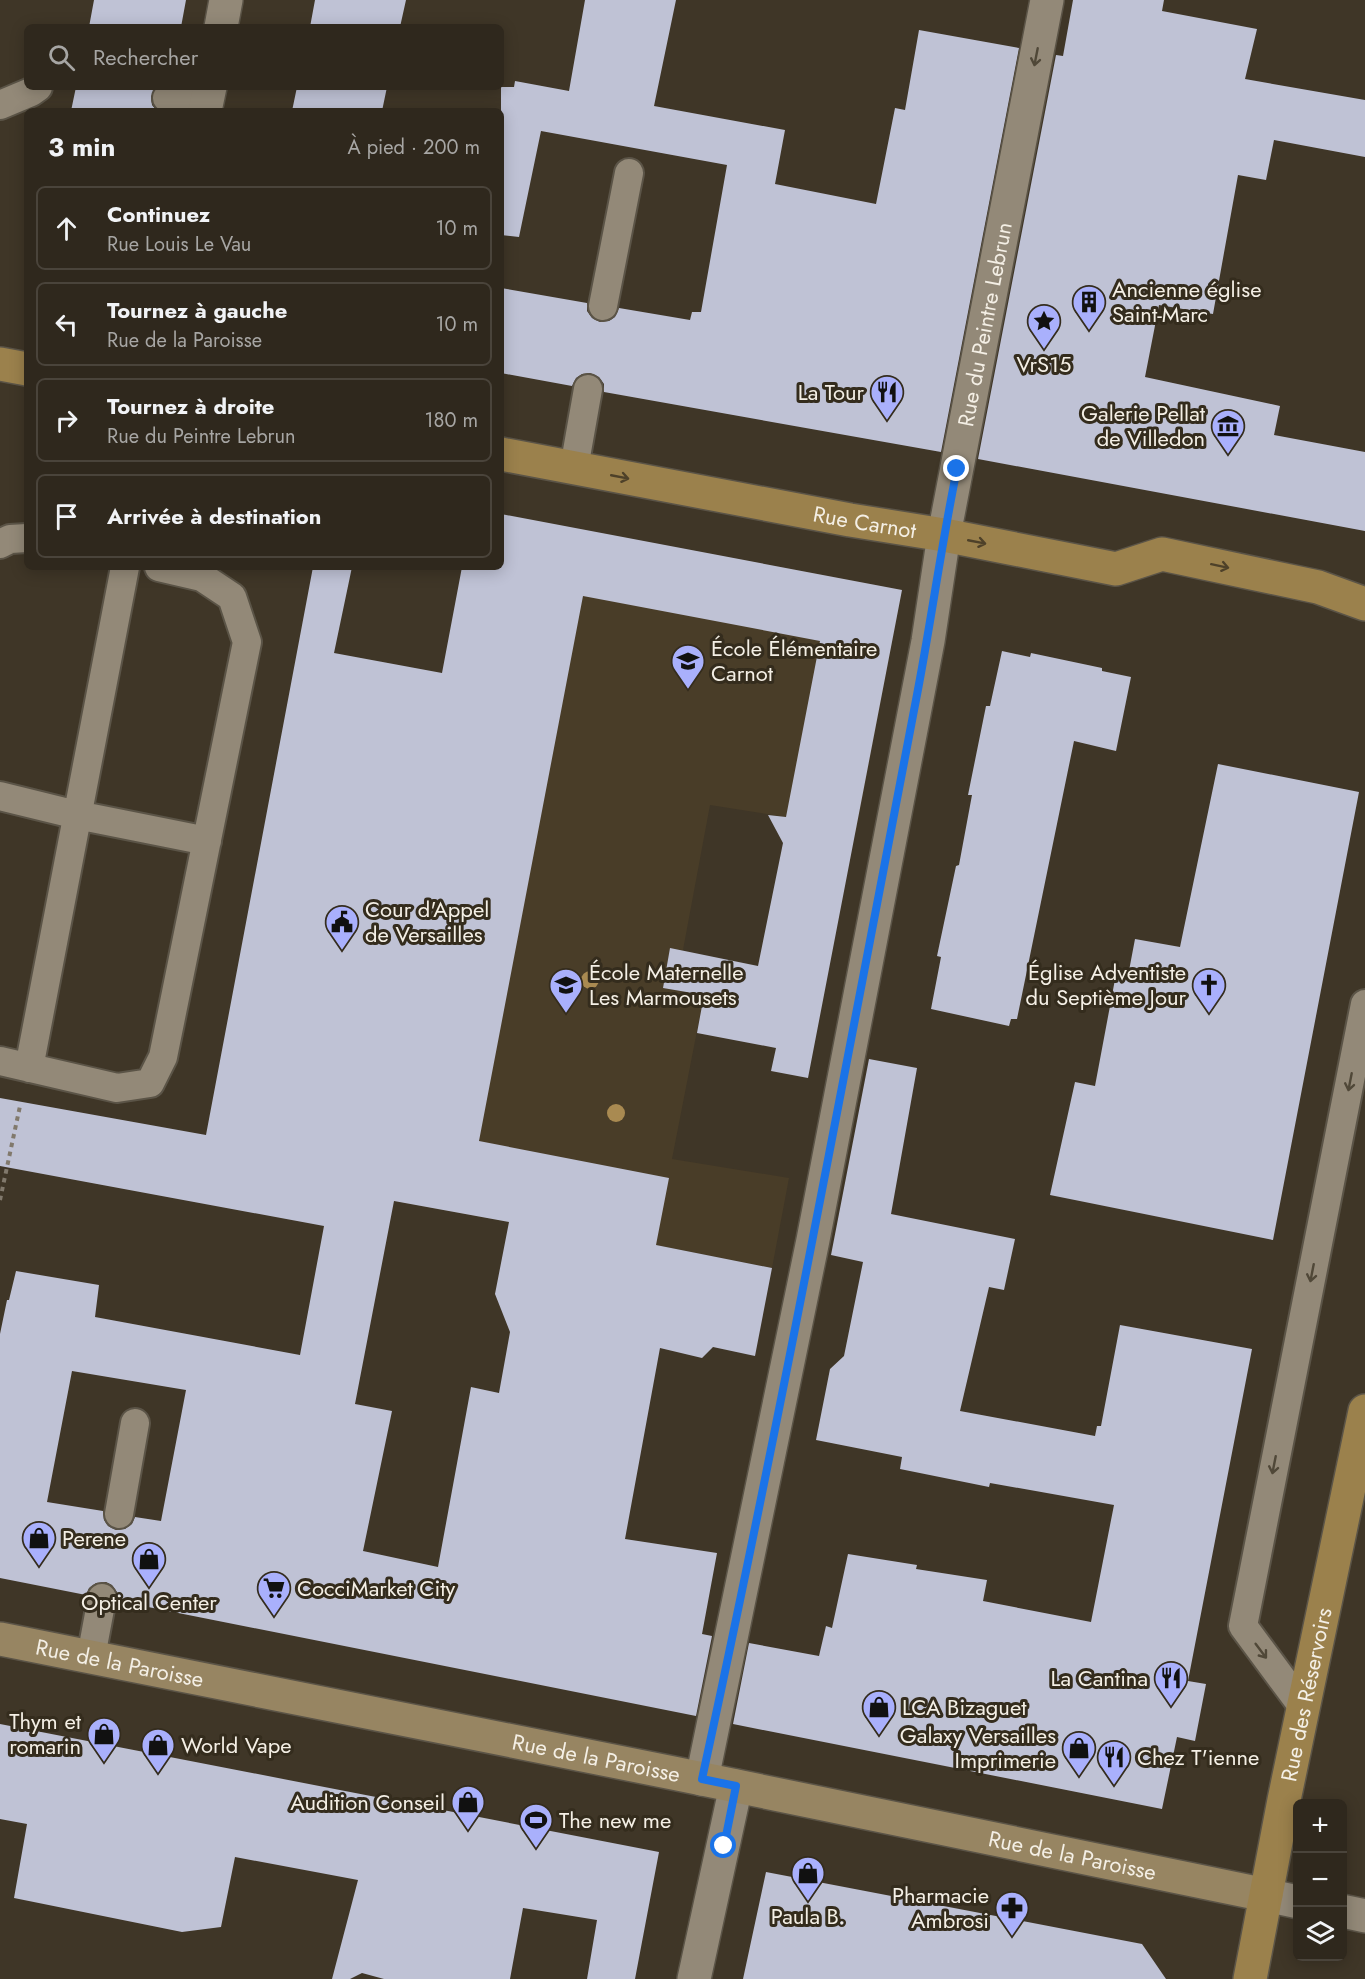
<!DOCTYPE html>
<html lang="fr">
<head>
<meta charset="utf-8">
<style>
	:root { --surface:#2f281d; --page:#373026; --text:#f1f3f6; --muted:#a7a6a4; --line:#4a443b }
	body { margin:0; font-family:Jost,sans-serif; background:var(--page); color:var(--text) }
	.controls { position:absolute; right:18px; bottom:18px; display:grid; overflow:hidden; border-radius:9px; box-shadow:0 3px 15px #0003 }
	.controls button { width:54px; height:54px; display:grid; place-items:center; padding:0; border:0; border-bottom:2px solid var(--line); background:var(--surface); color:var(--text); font:30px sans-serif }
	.stop { position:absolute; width:18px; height:18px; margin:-14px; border:4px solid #1a73e8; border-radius:50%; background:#fff }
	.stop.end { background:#1a73e8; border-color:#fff; box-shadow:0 2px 6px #0008 }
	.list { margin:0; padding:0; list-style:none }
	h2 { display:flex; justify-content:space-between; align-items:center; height:78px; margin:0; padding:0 24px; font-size:26px }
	h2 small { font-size:20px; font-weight:400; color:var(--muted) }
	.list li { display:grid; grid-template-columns:39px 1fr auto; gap:18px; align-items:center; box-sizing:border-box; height:84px; margin:0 12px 12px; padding:0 12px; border:2px solid var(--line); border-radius:9px }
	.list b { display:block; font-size:22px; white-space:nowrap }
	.list p { margin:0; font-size:20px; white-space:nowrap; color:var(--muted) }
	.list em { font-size:20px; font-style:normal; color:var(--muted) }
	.icon { flex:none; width:33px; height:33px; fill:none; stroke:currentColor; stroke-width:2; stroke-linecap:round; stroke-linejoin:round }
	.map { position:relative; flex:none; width:1365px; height:1979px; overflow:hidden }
	.search { position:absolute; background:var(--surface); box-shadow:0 3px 15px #0003; left:24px; top:24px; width:480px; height:66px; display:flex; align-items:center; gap:15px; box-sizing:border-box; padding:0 21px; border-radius:9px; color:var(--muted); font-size:22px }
	.panel { position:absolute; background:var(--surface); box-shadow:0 3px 15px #0003; left:24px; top:108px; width:480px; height:462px; border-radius:9px }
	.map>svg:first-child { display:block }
	.built { fill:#493d28 }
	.building { fill:#bfc2d5; fill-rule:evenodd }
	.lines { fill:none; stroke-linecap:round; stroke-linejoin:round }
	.lane-casing { stroke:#5b5447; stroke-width:32 }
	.street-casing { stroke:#5b5447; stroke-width:36 }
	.secondary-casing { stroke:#5b5447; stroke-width:36 }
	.primary-casing { stroke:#5b5447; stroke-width:36 }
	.path { stroke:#81796c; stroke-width:4; stroke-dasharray:4.5 4.5; stroke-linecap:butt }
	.lane { stroke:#938978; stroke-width:28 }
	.street { stroke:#938978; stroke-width:33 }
	.secondary { stroke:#978562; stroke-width:33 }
	.primary { stroke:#9b814c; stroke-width:33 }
	.tree { fill:#a98a51 }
	.oneway { stroke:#504838 }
	.oneway2 { stroke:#4e4129 }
	.route { stroke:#1a73e8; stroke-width:8 }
	.labels { text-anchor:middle; stroke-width:6; stroke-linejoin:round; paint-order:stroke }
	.poi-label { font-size:22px; fill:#f4efe5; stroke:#342c1d; text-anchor:start }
	.street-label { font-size:22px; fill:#f4efe5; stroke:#342c1d }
</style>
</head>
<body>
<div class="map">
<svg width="1365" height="1979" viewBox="0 0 1365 1979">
	<rect width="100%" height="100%" fill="#3f3627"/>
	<path class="built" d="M526,519l376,71 -46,242 -70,-15 -76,-12 -27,145 -13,-1 -7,39 41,7 -32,164 117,19 -17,90 -116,-23 -1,4 -260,-48z"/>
	<path class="building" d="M94,0h92l-5,27h-92z
		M315,0h91l-6,27h-90z
		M585,0h91l-22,106 131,24 -10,54 101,20 19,-96 10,2 14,-80 100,18 -78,404 -337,-60v-8l-5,-7 -9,-4 -8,1 -6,4 -4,8 -71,-13v-85l86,15v8l5,7 8,4 9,-1 6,-4 4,-9 71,12 2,-8h9l26,-147 -186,-34 -22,106 -18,-2v-148h13l1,-6 54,10z
		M1073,0h91l-2,11 95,18 -12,50 120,21v57l-91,-17 -8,40 -28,-5 -25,139 -54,-9 -14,72 135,29 -6,29 91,17v79l-387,-72 78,-404 7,1z
		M76,87h79l-4,10 1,8 5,6h-86z
		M297,87h90l-5,24h-90z
		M501,514l401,76 -94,488 -37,-7 5,-23 -79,-15 7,-38 -41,-7 7,-40 88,18 25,-123 -15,-28 18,2 34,-176 -237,-45 -104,545 190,37 -13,67 116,23 -17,88 -42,-9 -11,11 -42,-10 -35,191 92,14 -15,81 10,2 -16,80 -578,-115 -1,-9 -5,-7 -6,-3 -10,1 -7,5 -3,7 -86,-17v-244l7,-34h2l7,-29 83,14 -4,32 205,38 24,-129 -324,-60v-68l206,37 107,-568h39l-18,86 108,20 20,-106h39zM394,1201l115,21 -14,72 15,38 -11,61 -28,-6 -33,180 -75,-16 29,-140 -37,-7zM72,1371l114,19 -25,131 -26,-4 -3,7 -7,5 -9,1 -8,-4 -4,-6 -1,-9 -56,-9z
		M1002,651l28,6 1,-4 71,15v3l29,6 -15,74 -42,-10 -57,278h-6l-2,7 -78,-17 10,-52 -4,-1 19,-90 3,-1 13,-70h-4l18,-89h4z
		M1218,764l141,28 -86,448 -223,-45 25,-113 20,4 21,-112 12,2 7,-37 45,8z
		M869,1059l48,9 -26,146 124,25 -11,51 -15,-3 -29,124 135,25 2,-10h4l19,-101 132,24 -64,332 18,3 -11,57 -18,-4 -15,72 -429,-85 16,-81 70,13 7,-30 6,2 16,-74 69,11 -1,4 71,11 -4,21 108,21 23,-117 -124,-22 -1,4 -89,-18 2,-12 -86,-17 14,-71 14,-13 19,-94 -32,-7z
		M0,1724l659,128 -24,127h-48l10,-59 -74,-12 -13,71h-126l-22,-6 -12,6h-18l26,-99 -123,-23 -14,70 -39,5 -168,-34 13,-74 -27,-5z
		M766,1872l376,72 24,35h-423z"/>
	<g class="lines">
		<g class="lane-casing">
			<path id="lane" d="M167,98l40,5
				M0,105l31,-13 7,-5
				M603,306l26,-133
				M574,468l14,-79
				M0,544l10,-5 17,-1
				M0,796l77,19 130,26
				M0,1061l117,27 33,-5 13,-26 84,-415 -15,-45 -30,-20 -43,-10
				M29,1068l96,-501
				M119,1514l16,-91
				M91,1657l11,-59
				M1303,1707l-60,-81 122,-622"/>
		</g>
		<g class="street-casing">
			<g id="street">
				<path d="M221,27l5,-27"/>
				<path d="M205,111l5,-24"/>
				<path id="s1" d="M702,1779l111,-539 115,-599 16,-106 103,-535"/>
				<path d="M1266,1895l32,7"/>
				<path d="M1342,1911l23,5"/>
				<path d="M694,1979l42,-193"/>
			</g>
		</g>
		<g class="secondary-casing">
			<g id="secondary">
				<path id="s2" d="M0,1639l678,135 588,121"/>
			</g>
		</g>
		<g class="primary-casing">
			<g id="primary">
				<path d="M0,364l27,5"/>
				<path id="s3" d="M501,454l349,66 94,15 172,34 46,-15 156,33 47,17"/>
				<path id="s4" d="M1250,1979l34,-179 81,-389"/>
			</g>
		</g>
		<path class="path" d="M0,1200l20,-94"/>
		<use href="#lane" class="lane"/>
		<use href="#street" class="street"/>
		<use href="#secondary" class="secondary"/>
		<use href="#primary" class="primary"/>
	</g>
	<g class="tree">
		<circle cx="590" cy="980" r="9"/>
		<circle cx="616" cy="1113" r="9"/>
	</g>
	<defs><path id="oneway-shaft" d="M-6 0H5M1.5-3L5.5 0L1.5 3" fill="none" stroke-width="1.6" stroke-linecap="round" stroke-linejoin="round" transform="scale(1.5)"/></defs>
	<g class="oneway">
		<use href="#oneway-shaft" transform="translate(1036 57) rotate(101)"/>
		<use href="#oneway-shaft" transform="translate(1350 1082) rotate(101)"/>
		<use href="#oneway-shaft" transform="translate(1312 1273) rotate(101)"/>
		<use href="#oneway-shaft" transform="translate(1274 1465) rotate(101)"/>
		<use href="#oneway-shaft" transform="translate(1261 1651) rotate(53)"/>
	</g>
	<g class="oneway2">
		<use href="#oneway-shaft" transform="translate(620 477) rotate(11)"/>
		<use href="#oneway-shaft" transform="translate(977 542) rotate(11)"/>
		<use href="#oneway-shaft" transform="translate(1220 566) rotate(12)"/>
	</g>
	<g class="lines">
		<path class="route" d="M724,1846l12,-60 -34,-7c78,-358 145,-719 214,-1079 15,-77 25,-154 41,-231"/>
	</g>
	<defs>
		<g id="building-pin" transform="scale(1.725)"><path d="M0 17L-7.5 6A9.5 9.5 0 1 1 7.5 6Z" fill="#a9b0fc" stroke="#342c1d"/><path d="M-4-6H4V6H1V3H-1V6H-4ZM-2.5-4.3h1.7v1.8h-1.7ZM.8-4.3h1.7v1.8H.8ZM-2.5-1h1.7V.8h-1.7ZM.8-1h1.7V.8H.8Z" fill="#111"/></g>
		<g id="sight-pin" transform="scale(1.725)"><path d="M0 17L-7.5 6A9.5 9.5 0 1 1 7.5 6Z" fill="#a9b0fc" stroke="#342c1d"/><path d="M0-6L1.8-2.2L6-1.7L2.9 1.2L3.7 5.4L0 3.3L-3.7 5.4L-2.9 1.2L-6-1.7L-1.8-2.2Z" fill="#111"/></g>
		<g id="restaurant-pin" transform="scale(1.725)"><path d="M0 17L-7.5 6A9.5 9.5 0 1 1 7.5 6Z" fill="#a9b0fc" stroke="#342c1d"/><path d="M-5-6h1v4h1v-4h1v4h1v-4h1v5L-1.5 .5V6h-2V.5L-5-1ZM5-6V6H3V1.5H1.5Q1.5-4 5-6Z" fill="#111"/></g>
		<g id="museum-pin" transform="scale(1.725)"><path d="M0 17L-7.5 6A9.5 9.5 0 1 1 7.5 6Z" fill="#a9b0fc" stroke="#342c1d"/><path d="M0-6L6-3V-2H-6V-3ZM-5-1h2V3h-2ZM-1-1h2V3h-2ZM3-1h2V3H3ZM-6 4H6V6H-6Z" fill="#111"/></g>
		<g id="school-pin" transform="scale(1.725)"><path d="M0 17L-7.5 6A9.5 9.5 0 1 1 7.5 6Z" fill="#a9b0fc" stroke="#342c1d"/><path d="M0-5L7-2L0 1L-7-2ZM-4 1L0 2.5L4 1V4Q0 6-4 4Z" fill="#111"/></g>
		<g id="civic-pin" transform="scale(1.725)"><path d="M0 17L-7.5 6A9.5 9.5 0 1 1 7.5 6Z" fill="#a9b0fc" stroke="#342c1d"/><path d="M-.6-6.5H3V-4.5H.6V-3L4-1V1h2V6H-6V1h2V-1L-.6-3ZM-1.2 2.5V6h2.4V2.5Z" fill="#111"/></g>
		<g id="church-pin" transform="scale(1.725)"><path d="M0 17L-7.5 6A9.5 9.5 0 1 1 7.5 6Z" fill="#a9b0fc" stroke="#342c1d"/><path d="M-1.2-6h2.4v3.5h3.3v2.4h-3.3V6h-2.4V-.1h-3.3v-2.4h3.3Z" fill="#111"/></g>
		<g id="shop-pin" transform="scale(1.725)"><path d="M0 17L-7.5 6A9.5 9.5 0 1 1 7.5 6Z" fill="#a9b0fc" stroke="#342c1d"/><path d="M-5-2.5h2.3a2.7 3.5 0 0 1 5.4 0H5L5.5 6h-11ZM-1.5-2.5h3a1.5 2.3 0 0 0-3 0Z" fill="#111"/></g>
		<g id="supermarket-pin" transform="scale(1.725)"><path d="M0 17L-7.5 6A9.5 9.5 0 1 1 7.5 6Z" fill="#a9b0fc" stroke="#342c1d"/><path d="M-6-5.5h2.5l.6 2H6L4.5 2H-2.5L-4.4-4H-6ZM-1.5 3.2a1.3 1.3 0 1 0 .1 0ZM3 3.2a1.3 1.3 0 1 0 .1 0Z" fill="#111"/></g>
		<g id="stadium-pin" transform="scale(1.725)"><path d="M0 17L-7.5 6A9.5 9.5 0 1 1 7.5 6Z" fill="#a9b0fc" stroke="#342c1d"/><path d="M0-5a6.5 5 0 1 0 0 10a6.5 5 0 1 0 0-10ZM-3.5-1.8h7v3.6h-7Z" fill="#111"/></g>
		<g id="pharmacy-pin" transform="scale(1.725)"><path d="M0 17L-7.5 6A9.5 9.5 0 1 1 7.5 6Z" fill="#a9b0fc" stroke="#342c1d"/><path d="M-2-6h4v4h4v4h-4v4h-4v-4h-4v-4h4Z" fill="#111"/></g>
	</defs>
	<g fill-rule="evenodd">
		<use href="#building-pin" x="1089" y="302"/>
		<use href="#sight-pin" x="1044" y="321"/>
		<use href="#restaurant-pin" x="887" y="392"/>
		<use href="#museum-pin" x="1228" y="426"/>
		<use href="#school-pin" x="688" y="661"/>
		<use href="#civic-pin" x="342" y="922"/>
		<use href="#school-pin" x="566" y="985"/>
		<use href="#church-pin" x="1209" y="985"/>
		<use href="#shop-pin" x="39" y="1538"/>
		<use href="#shop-pin" x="149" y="1559"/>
		<use href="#supermarket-pin" x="274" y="1588"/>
		<use href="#restaurant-pin" x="1171" y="1678"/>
		<use href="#shop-pin" x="879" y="1707"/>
		<use href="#shop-pin" x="104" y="1734"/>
		<use href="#shop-pin" x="158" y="1745"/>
		<use href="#shop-pin" x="1079" y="1748"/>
		<use href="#restaurant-pin" x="1114" y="1757"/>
		<use href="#shop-pin" x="468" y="1802"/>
		<use href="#stadium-pin" x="536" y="1820"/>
		<use href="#shop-pin" x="808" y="1873"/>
		<use href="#pharmacy-pin" x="1012" y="1908"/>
	</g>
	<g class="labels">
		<g class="poi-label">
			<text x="1112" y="297">Ancienne église<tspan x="1112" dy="25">Saint-Marc</tspan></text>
			<text x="1044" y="372" text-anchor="middle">VrS15</text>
			<text x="864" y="400" text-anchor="end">La Tour</text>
			<text x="1205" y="421" text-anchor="end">Galerie Pellat<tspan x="1205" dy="25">de Villedon</tspan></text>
			<text x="711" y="656">École Élémentaire<tspan x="711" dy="25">Carnot</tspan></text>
			<text x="365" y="917">Cour d'Appel<tspan x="365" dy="25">de Versailles</tspan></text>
			<text x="589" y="980">École Maternelle<tspan x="589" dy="25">Les Marmousets</tspan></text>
			<text x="1186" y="980" text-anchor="end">Église Adventiste<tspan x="1186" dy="25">du Septième Jour</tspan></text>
			<text x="62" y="1546">Perene</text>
			<text x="297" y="1596">CocciMarket City</text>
			<text x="149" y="1610" text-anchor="middle">Optical Center</text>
			<text x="1148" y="1686" text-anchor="end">La Cantina</text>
			<text x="902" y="1715">LCA Bizaguet</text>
			<text x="81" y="1729" text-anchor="end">Thym et<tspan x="81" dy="25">romarin</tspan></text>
			<text x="1056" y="1743" text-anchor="end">Galaxy Versailles<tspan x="1056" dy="25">Imprimerie</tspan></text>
			<text x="181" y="1753">World Vape</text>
			<text x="1137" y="1765">Chez T'ienne</text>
			<text x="445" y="1810" text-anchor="end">Audition Conseil</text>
			<text x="559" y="1828">The new me</text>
			<text x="989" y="1903" text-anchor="end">Pharmacie<tspan x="989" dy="25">Ambrosi</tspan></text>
			<text x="808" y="1924" text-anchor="middle">Paula B.</text>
		</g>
		<g class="street-label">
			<text dy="8" stroke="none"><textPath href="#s1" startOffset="1482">Rue du Peintre Lebrun</textPath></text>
			<text dy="8" stroke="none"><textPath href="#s3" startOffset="370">Rue Carnot</textPath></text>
			<text dy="8" stroke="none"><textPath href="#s2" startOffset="122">Rue de la Paroisse</textPath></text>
			<text dy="8" stroke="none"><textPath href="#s4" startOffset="290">Rue des Réservoirs</textPath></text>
			<text dy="8" stroke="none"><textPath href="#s2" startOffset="608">Rue de la Paroisse</textPath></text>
			<text dy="8" stroke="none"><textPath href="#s2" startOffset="1094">Rue de la Paroisse</textPath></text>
		</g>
	</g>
</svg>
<div class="controls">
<button>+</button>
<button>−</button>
<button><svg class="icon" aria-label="layers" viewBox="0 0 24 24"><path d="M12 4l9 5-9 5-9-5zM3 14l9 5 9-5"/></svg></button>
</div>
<div class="stop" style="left:724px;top:1846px"></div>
<div class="stop end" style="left:957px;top:469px"></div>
<div class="search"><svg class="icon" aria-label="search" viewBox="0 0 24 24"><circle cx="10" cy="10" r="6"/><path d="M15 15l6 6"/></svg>Rechercher</div>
<section class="panel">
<h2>3 min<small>À pied · 200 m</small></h2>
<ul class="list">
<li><svg class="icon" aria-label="ahead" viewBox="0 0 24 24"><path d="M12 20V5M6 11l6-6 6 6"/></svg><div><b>Continuez</b><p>Rue Louis Le Vau</p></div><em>10 m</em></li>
<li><svg class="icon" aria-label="left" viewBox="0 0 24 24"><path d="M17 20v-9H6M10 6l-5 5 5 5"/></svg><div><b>Tournez à gauche</b><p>Rue de la Paroisse</p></div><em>10 m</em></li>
<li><svg class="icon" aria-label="right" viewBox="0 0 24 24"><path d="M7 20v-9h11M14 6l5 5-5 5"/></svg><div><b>Tournez à droite</b><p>Rue du Peintre Lebrun</p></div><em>180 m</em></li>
<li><svg class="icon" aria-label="arrive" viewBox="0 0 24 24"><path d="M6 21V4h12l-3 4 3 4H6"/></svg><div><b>Arrivée à destination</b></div></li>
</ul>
</section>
</div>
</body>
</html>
